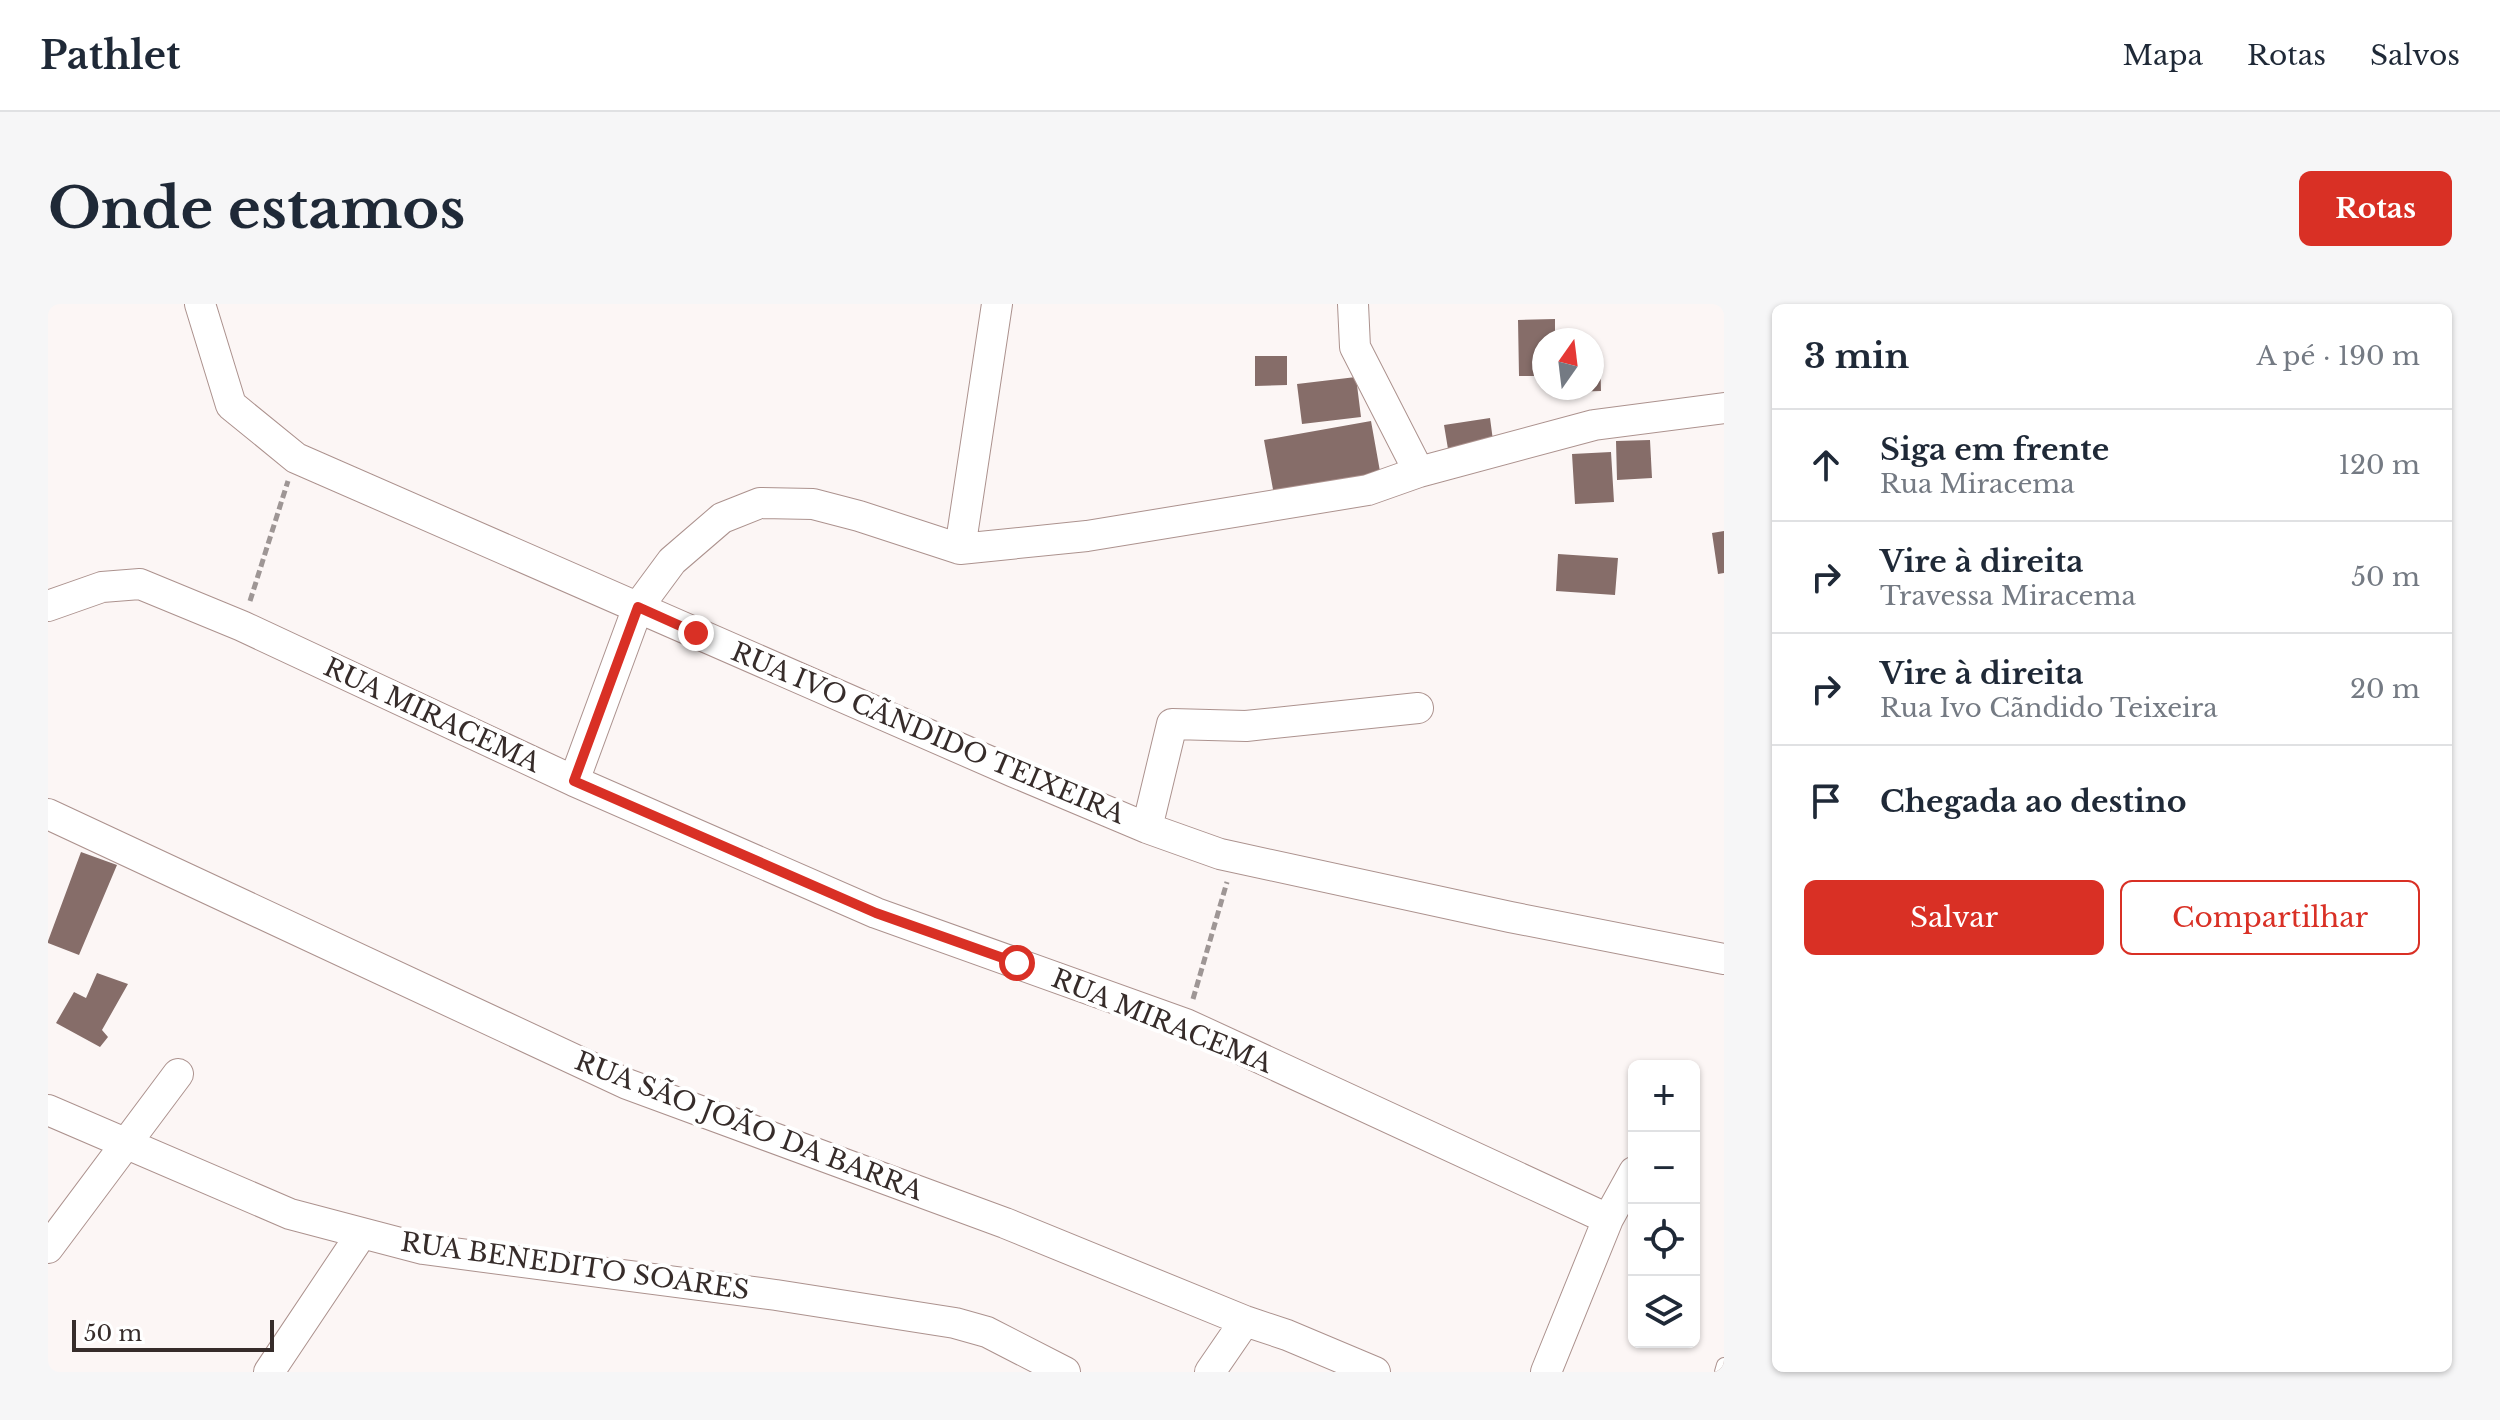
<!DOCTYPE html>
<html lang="pt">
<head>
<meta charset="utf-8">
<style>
	:root { --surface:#fff; --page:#f6f6f7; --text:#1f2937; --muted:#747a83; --line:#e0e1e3; --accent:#d93025 }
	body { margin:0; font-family:"Libre Baskerville",serif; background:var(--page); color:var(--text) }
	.controls { position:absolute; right:24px; bottom:24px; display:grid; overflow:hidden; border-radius:12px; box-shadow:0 2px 6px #0004 }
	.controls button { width:72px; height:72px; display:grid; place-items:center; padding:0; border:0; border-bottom:2px solid var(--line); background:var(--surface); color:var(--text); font:40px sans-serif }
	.compass { position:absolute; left:1484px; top:24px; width:72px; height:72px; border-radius:50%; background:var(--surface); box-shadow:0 2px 6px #0004; rotate:14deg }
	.scale { position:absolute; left:24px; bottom:20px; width:202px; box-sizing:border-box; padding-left:8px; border:4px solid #362c2a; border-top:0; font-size:22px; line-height:28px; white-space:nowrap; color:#362c2a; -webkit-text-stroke:6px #fff; paint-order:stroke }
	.stop { position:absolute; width:24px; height:24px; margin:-18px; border:6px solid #d93025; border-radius:50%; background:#fff }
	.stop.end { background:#d93025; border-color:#fff; box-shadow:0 2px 8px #0008 }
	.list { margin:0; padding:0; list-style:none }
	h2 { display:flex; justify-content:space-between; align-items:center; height:104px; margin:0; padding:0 32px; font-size:34px }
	h2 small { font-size:26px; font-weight:400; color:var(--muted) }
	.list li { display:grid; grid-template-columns:52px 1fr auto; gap:24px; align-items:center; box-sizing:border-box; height:112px; padding:0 32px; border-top:2px solid var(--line) }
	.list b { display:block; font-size:30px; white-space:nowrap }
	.list p { margin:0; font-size:26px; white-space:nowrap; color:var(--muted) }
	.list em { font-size:26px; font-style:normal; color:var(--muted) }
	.actions { display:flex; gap:16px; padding:24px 32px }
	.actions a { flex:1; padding:18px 0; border:2px solid var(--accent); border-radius:12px; text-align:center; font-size:28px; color:var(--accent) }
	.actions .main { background:var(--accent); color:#fff }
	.icon { flex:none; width:44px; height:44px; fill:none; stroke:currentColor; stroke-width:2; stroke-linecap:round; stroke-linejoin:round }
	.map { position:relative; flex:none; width:1676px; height:1068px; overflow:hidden; border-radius:12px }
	header { display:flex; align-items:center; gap:48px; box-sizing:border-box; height:112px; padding:0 40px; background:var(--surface); border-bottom:2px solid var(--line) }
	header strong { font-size:38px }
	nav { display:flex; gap:44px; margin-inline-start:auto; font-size:28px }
	.intro { display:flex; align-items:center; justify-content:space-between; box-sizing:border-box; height:192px; padding:0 48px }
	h1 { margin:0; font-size:56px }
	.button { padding:20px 36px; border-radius:12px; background:var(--accent); color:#fff; font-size:28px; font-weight:700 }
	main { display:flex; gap:48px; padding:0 48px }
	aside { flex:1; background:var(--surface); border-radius:12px; box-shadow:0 2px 6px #0004 }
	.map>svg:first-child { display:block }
	.building { fill:#866d69 }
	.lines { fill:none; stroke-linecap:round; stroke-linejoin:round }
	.service-casing { stroke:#ac928e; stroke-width:16 }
	.minor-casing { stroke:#ac928e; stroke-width:32 }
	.path { stroke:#9e9695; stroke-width:5; stroke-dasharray:8 4; stroke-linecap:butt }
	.service { stroke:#fff; stroke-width:14 }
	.minor { stroke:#fff; stroke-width:30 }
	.route { stroke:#d93025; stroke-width:10 }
	.labels { text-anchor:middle; stroke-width:8; stroke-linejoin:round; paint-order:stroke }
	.street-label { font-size:26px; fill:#362c2a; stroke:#fff }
</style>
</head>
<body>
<header>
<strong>Pathlet</strong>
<nav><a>Mapa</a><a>Rotas</a><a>Salvos</a></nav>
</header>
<div class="intro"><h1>Onde estamos</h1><a class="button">Rotas</a></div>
<main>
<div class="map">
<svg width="1676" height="1068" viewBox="0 0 1676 1068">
	<rect width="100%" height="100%" fill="#fcf6f5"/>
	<path class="building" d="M1507,15v21h-11v36h-25l-1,-56z
		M1544,45h8l1,42 -32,1v-4h23z
		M1207,52h32v29l-32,1z
		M1308,73l5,40 -59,7 -5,-40z
		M1442,114l4,30 -45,7 -5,-30z
		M1323,117l10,56 -107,18 -10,-55z
		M1602,136l2,38 -35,2 -1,-39z
		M1563,148l3,50 -39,2 -3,-50z
		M1676,227v42l-6,1 -6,-41z
		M1510,250l60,4 -3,37 -59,-4z
		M33,548l36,13 -38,90 -31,-12v-2z
		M49,669l31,11 -26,46 6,7 -8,10 -44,-24 18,-31 12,6z"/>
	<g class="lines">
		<g class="service-casing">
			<path id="service" d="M1674,1068l2,-7"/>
		</g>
		<g class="minor-casing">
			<path id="minor" d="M152,0l31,101 65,53 718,314 133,56 73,26 290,63 214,42
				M1305,0l2,43 64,125
				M912,245l37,-245
				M0,302l54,-19 38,-3 102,42 332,155 302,132 310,111 422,195
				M526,477l64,-174 34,-46 50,-43 38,-15 53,1 46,12 101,33 127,-13 281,-46 51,-18 175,-47 130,-17
				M0,510l579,270 378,139 240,98 42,14 88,37
				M1099,524l25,-104 74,2 172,-18
				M0,806l242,104 72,19 61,16 353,46 179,28 32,9 78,40
				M0,944l130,-174
				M221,1068l93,-139
				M1162,1068l35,-51
				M1498,1068l62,-153 26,-47"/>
		</g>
		<path class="path" d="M202,297l38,-120
			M1145,695l34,-117"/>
		<use href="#service" class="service"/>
		<use href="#minor" class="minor"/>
	</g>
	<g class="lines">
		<path class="route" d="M648,329l-58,-26 -64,174 302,132 141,50"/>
	</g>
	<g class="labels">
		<g class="street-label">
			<text transform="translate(384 411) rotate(25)" y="9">RUA MIRACEMA</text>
			<text transform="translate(880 429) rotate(23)" y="9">RUA IVO CÃNDIDO TEIXEIRA</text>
			<text transform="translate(1114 717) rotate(22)" y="9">RUA MIRACEMA</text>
			<text transform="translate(701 822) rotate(21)" y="9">RUA SÃO JOÃO DA BARRA</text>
			<text transform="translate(527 962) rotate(8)" y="9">RUA BENEDITO SOARES</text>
		</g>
	</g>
</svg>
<div class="controls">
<button>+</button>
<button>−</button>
<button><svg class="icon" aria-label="locate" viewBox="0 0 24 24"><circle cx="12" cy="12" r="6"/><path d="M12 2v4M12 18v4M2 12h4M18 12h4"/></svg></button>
<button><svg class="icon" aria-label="layers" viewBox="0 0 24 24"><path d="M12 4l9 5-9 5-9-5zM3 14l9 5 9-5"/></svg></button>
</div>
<svg class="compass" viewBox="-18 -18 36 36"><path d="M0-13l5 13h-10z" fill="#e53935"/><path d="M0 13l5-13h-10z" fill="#747a83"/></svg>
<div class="scale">50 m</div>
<div class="stop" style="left:969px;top:659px"></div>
<div class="stop end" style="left:648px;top:329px"></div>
</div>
<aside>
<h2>3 min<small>A pé · 190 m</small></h2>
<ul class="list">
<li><svg class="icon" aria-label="ahead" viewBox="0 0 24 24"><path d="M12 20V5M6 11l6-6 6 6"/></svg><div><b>Siga em frente</b><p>Rua Miracema</p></div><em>120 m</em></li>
<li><svg class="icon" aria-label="right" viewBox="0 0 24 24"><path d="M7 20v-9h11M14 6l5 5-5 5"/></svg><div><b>Vire à direita</b><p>Travessa Miracema</p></div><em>50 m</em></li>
<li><svg class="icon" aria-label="right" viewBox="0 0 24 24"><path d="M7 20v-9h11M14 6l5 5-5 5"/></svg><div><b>Vire à direita</b><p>Rua Ivo Cãndido Teixeira</p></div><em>20 m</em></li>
<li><svg class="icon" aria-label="arrive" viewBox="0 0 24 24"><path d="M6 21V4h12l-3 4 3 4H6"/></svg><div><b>Chegada ao destino</b></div></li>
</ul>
<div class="actions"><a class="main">Salvar</a><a>Compartilhar</a></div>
</aside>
</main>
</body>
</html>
